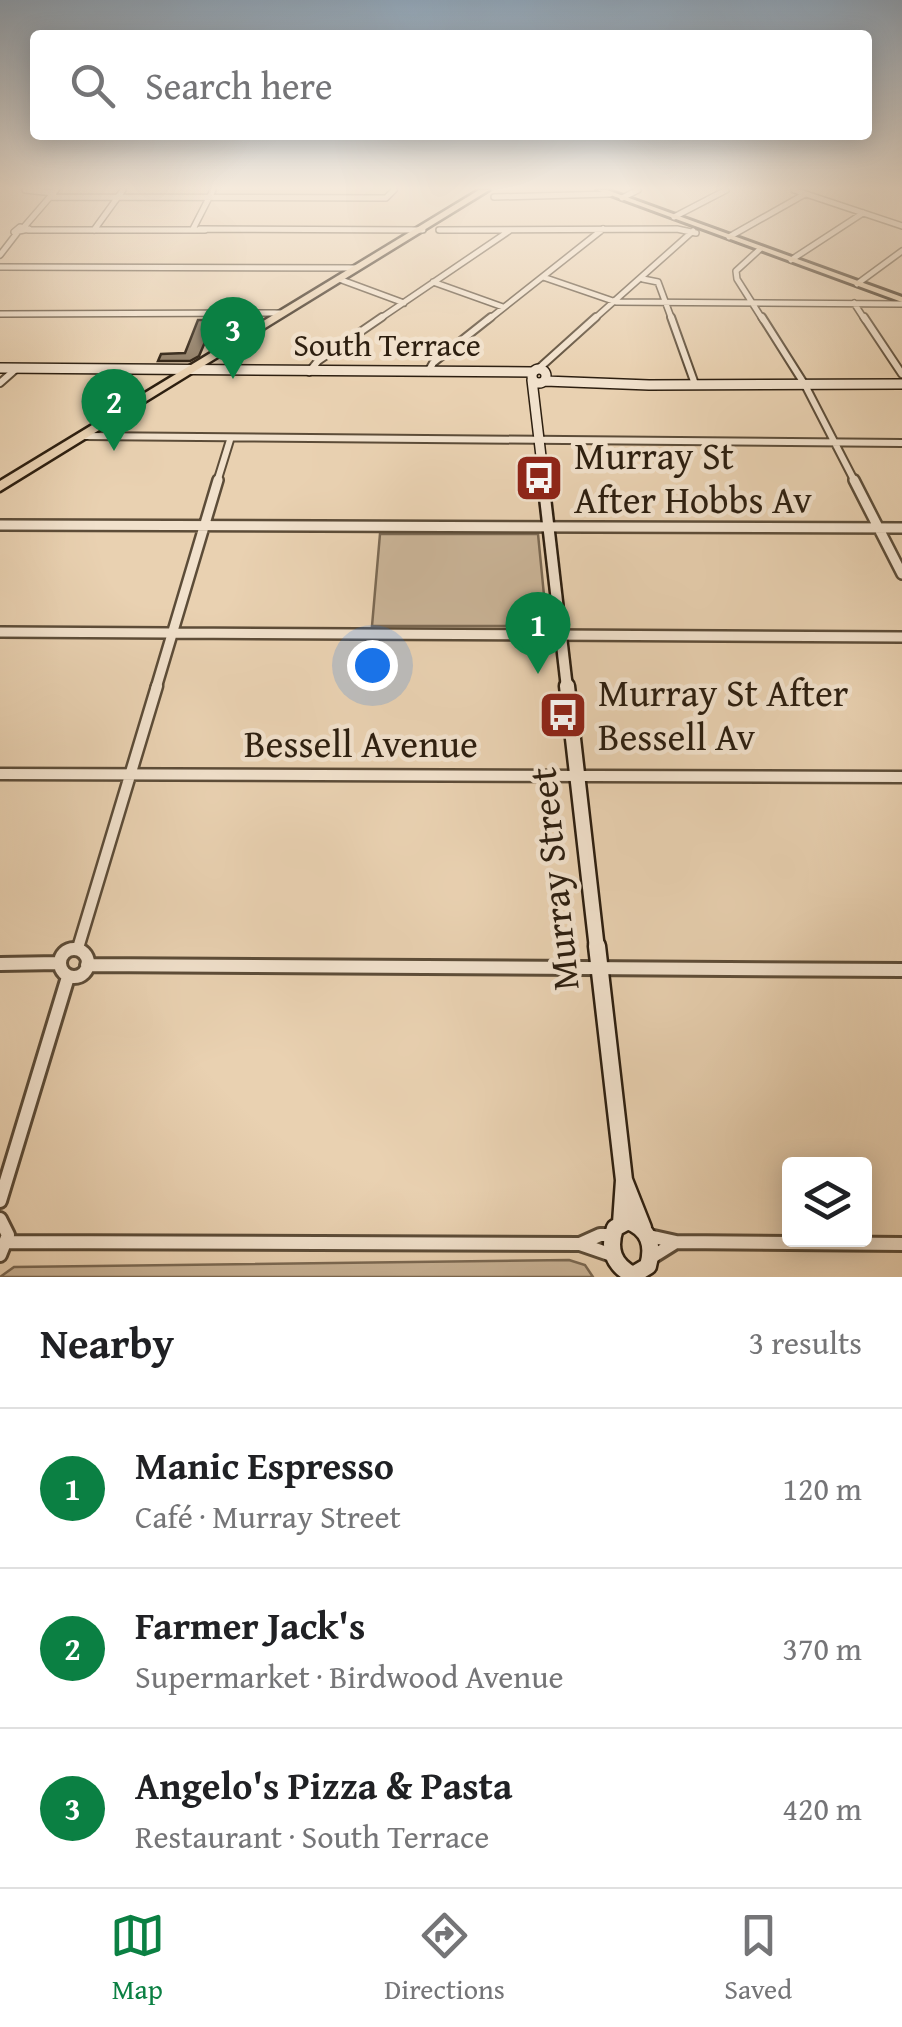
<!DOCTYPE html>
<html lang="en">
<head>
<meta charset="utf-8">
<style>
	:root { --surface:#fff; --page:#f2f2f2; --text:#202124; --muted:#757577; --line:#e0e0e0; --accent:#0b8043 }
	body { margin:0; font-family:"Gentium Book Plus",serif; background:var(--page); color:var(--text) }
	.controls { position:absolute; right:30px; bottom:30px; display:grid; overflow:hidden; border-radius:10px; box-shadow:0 5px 25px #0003 }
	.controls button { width:90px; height:90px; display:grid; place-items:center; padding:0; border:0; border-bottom:2px solid var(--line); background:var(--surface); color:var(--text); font:50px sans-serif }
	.you { position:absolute; left:372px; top:665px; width:35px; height:35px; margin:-25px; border:8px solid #fff; border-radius:50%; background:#1a73e8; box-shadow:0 0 0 15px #1a73e833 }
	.badge { display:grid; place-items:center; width:65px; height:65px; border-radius:50%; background:var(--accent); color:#fff; font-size:32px; font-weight:700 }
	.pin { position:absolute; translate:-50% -82px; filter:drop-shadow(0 2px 5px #0008) }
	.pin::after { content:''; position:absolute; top:52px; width:35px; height:30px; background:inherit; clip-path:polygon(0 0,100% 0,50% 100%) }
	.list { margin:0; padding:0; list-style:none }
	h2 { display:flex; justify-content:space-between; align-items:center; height:130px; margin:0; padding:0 40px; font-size:42px }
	h2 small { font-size:32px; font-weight:400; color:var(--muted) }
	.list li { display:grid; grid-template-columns:65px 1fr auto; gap:30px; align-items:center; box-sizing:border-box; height:160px; padding:0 40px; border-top:2px solid var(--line) }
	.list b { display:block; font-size:38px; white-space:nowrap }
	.list p { margin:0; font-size:32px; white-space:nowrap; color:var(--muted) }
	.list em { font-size:32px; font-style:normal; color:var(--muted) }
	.icon { flex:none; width:55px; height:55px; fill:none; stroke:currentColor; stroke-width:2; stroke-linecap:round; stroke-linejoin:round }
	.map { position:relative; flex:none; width:902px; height:1277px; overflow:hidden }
	.search { position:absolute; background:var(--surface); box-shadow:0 5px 25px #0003; left:30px; right:30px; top:30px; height:110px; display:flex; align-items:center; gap:25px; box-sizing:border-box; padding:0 35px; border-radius:10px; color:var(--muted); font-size:38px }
	.sheet { height:610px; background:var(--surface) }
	nav { display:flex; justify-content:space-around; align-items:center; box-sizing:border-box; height:140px; border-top:2px solid var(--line); background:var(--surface); font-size:28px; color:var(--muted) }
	nav a { display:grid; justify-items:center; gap:5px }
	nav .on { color:var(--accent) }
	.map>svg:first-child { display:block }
	.green { fill:#c9b396; stroke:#7b6953; stroke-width:2.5 }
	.building { fill:#8f7c64; stroke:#2d1f10; stroke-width:2.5 }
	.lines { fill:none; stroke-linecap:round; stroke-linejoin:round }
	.street-far4-casing { stroke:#5c4c38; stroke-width:8 }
	.street-far3-casing { stroke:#5c4c38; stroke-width:10 }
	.street-far2-casing { stroke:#5c4c38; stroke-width:14 }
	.street-far1-casing { stroke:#5c4c38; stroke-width:15 }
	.street-casing { stroke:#5c4c38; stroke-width:18 }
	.secondary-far3-casing { stroke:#2d1f10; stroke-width:12 }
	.secondary-far2-casing { stroke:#2d1f10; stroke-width:15 }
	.secondary-far1-casing { stroke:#2d1f10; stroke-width:19 }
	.secondary-casing { stroke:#2d1f10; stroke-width:21 }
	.primary-casing { stroke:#2d1f10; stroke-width:6 }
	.highway-casing { stroke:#2d1f10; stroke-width:5 }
	.street-far4 { stroke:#f1e1cc; stroke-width:5 }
	.street-far3 { stroke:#f1e1cc; stroke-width:6 }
	.street-far2 { stroke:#f1e1cc; stroke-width:9 }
	.street-far1 { stroke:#f1e1cc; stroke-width:10 }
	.street { stroke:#f1e1cc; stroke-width:12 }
	.secondary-far3 { stroke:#f1e1cc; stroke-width:9 }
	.secondary-far2 { stroke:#f1e1cc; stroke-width:10 }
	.secondary-far1 { stroke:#f1e1cc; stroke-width:14 }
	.secondary { stroke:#f1e1cc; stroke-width:16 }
	.primary { fill:#e9d1b1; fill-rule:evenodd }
	.highway { fill:#e9d1b1; fill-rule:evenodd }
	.labels { text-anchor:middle; stroke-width:9; stroke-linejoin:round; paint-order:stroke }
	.far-street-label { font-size:32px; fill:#2d1f10; stroke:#f1e1cc }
	.poi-label { font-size:38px; fill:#2d1f10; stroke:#f1e1cc; text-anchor:start }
	.street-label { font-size:38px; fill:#2d1f10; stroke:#f1e1cc }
</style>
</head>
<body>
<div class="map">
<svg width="902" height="1277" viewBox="0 0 902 1277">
	<rect width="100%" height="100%" fill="#e9d1b1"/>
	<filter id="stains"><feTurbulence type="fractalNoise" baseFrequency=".002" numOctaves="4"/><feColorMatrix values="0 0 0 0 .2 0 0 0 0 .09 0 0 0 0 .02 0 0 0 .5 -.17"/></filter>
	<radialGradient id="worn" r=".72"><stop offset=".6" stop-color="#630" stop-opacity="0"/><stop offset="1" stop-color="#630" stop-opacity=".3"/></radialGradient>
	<path class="green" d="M380,534h158l9,92h-175z
		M569,1260l16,5 8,12h-593l14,-10z"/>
	<path class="building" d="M198,320h23l12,5 -20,12 -5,-2 -9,21 -9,5h-32l3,-7 24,-1z"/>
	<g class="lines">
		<g class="street-far4-casing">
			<path id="street-far4" d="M25,190l29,3
				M794,190l108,36
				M51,197l335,1 8,-8
				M494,197l116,-3
				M622,198l16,-8
				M674,217l52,-27
				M20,227l9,2 -15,3z
				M24,227l32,-37
				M193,229l20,-39
				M200,229l223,1
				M28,230h177
				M94,230l29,-40
				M439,230l238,-1 19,4
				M729,237l76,-43
				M760,249l-24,22 1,8 26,41
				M0,255l17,-22
				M791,260l72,-47
				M0,267l357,1
				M543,277l73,25 286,2
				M339,279l65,24
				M643,279l15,3 14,38
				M433,282l70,25
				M857,284l45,-33
				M854,303l11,17
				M0,314l280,-1
				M378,320l131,-89
				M488,320l115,-91
				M593,320l100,-89"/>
		</g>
		<g class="street-far3-casing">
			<path id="street-far3" d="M671,317l24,67
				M762,317l43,68 50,97
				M864,317l38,57
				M536,371l60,-54
				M309,372l9,-11 64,-44
				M428,372l5,-9 58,-46
				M0,383l17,-15
				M85,436l817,7
				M217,482l13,-42"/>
		</g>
		<g class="street-far2-casing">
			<path id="street-far2" d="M854,480l48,94
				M0,525l902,3
				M0,632l902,5
				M156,688l62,-208"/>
		</g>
		<g class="street-far1-casing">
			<path id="street-far1" d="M0,774l902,3
				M78,948l79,-262"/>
		</g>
		<g class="street-casing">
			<path id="street" d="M60 963a14 14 0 1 1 28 0a14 14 0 1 1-28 0Z
				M0,964l59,-1
				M87,965l815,5
				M0,1201l68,-224
				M0,1219l8,16 -8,20
				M649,1236l27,6 226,2
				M7,1242l573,2 32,11
				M580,1244l20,-9h12
				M652,1257l24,-15"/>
		</g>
		<g class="secondary-far3-casing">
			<path id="secondary-far3" d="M0,368l533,4
				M532 376a7 7 0 1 1 14 0a7 7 0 1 1-14 0Z
				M532,380l12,102
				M545,381l104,4 253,-1"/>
		</g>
		<g class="secondary-far2-casing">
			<path id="secondary-far2" d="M543,480l24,208"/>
		</g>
		<g class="secondary-far1-casing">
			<path id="secondary-far1" d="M567,686l30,263"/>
		</g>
		<g class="secondary-casing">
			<path id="secondary" d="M597,946l27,234 -3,43
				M624,1180l19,48
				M628,1221c21,8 26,24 20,45l-15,9c-20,-10 -25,-26 -18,-47z"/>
		</g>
		<g class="primary-casing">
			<path id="primary" d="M597,190h10l295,107v5z"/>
		</g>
		<g class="highway-casing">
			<path id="highway" d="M479,190h10l-489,301v-10z"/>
		</g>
		<use href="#street-far4" class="street-far4"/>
		<use href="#street-far3" class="street-far3"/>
		<use href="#street-far2" class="street-far2"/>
		<use href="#street-far1" class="street-far1"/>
		<use href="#street" class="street"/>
		<use href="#secondary-far3" class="secondary-far3"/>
		<use href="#secondary-far2" class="secondary-far2"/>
		<use href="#secondary-far1" class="secondary-far1"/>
		<use href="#secondary" class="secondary"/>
		<use href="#primary" class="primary"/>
		<use href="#highway" class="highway"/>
	</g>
	<linearGradient id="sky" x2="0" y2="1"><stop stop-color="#8fa7bc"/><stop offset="0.51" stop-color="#f5eadc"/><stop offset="1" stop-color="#f5eadc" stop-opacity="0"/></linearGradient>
	<rect width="902" height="369" fill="url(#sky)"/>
	<defs>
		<g id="bus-square" transform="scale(2.5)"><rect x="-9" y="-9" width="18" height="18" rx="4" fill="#8f2418" stroke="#f1e1cc"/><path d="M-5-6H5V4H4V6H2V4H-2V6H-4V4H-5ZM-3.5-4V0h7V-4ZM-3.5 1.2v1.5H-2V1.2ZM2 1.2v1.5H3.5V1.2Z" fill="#fff"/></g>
	</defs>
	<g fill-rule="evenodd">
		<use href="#bus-square" x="539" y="478"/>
		<use href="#bus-square" x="563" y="715"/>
	</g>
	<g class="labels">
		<g class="far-street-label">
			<text x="387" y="356">South Terrace</text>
		</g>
		<g class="poi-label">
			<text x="574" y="469">Murray St<tspan x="574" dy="44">After Hobbs Av</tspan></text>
			<text x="598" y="706">Murray St After<tspan x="598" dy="44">Bessell Av</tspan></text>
		</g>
		<g class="street-label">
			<text x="361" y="757">Bessell Avenue</text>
			<text transform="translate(554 879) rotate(-96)" y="13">Murray Street</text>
		</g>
	</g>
	<rect width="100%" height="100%" filter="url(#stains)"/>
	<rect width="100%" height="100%" fill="url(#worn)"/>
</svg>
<div class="controls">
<button><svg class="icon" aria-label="layers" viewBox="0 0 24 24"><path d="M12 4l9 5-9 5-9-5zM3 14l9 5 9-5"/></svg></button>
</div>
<div class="you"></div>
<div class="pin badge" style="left:538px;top:674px">1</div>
<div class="pin badge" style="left:114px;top:451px">2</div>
<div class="pin badge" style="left:233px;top:379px">3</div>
<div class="search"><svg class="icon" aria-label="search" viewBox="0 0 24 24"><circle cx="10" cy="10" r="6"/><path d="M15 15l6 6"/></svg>Search here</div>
</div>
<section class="sheet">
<h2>Nearby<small>3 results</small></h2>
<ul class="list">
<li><span class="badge">1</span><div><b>Manic Espresso</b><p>Café · Murray Street</p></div><em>120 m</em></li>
<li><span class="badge">2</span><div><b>Farmer Jack's</b><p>Supermarket · Birdwood Avenue</p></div><em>370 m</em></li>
<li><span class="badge">3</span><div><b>Angelo's Pizza &amp; Pasta</b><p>Restaurant · South Terrace</p></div><em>420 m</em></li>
</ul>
</section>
<nav>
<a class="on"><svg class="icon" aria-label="map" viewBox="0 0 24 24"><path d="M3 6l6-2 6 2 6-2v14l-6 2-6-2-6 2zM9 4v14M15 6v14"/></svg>Map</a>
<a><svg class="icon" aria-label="directions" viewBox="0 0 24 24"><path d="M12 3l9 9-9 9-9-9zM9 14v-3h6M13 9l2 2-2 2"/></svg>Directions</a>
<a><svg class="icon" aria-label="saved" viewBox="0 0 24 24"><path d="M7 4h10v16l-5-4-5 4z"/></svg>Saved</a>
</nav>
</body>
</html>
